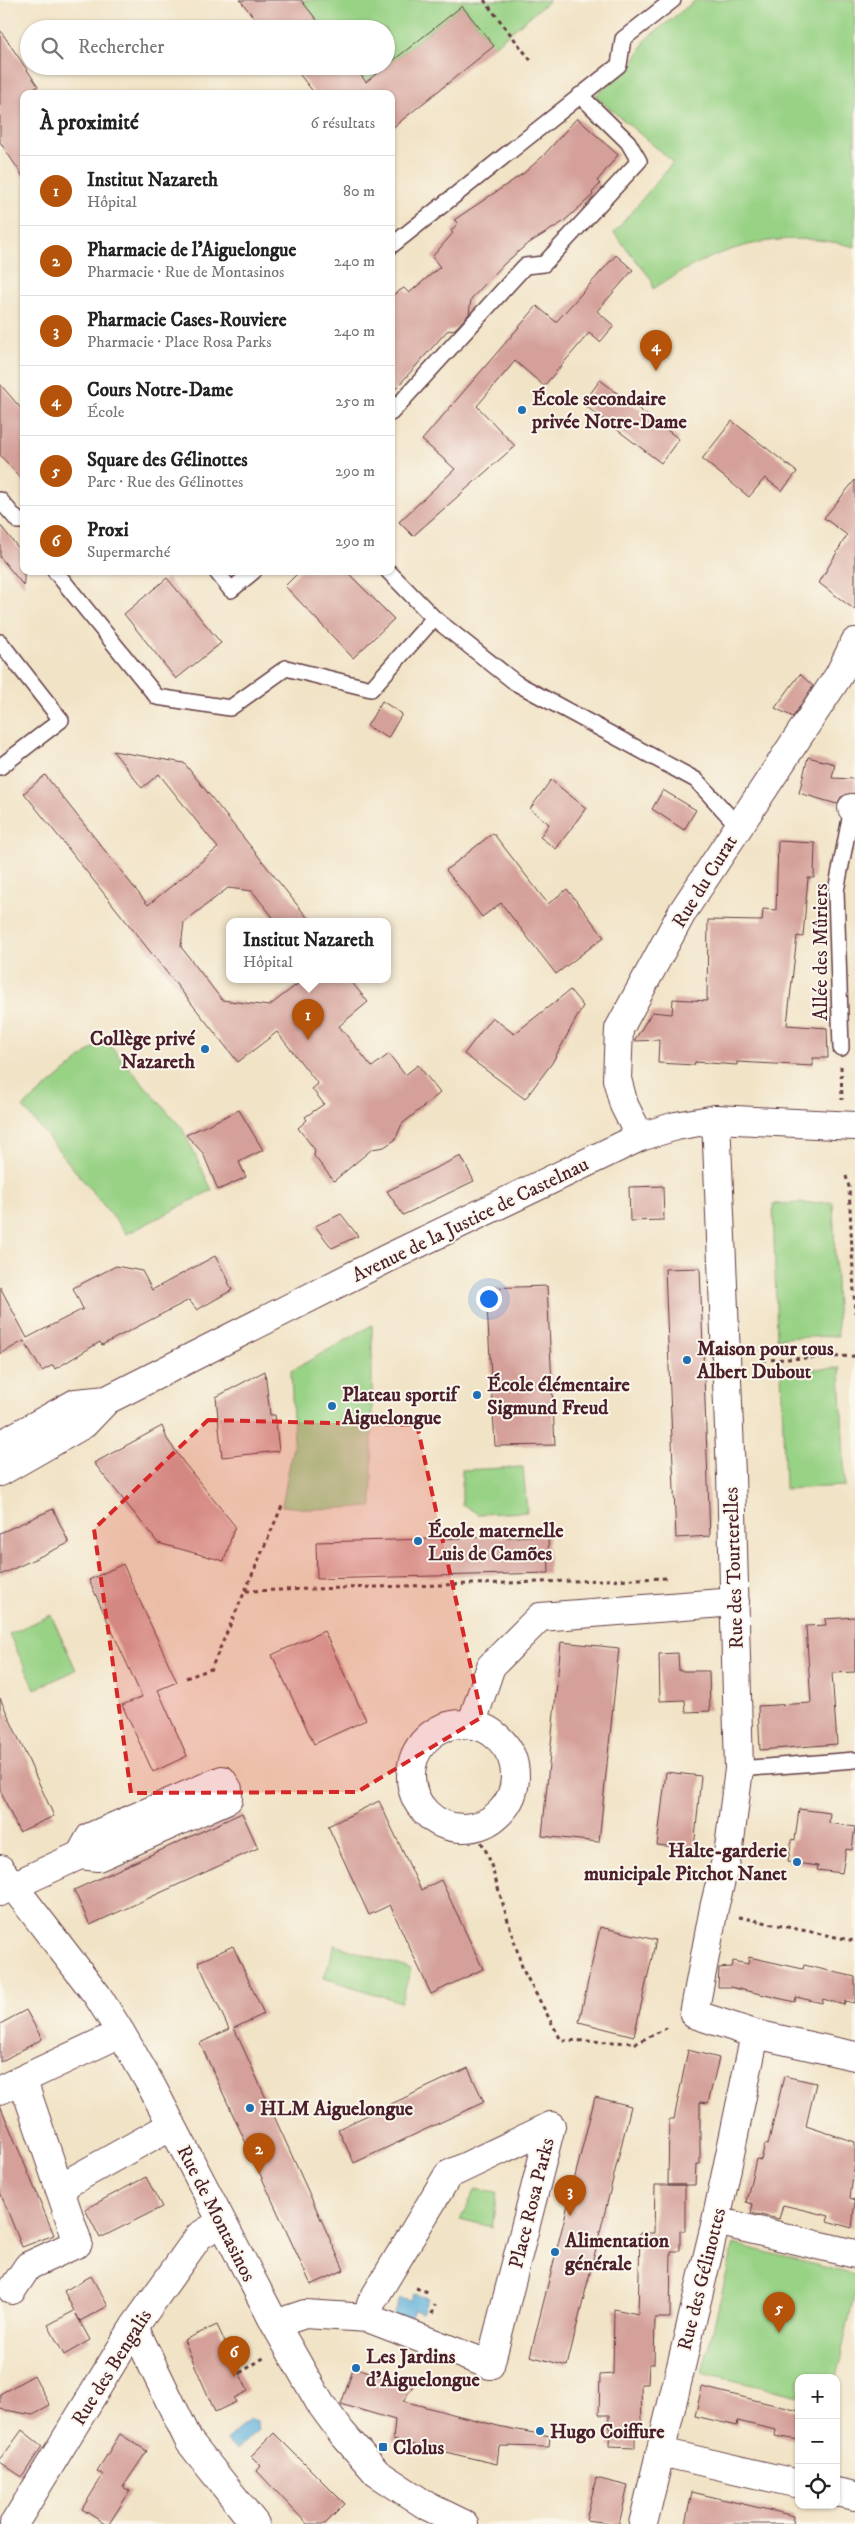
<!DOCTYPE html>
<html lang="fr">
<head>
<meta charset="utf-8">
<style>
	:root { --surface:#fff; --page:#f6f6f6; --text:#222; --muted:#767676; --line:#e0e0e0; --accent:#b45309 }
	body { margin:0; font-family:"IM FELL DW Pica",serif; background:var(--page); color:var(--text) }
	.controls { position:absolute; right:15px; bottom:15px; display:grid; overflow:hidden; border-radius:10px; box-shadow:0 1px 4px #0004 }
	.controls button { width:45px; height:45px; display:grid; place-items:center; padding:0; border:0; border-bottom:1px solid var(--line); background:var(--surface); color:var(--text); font:25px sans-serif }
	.you { position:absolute; left:488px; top:1298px; width:18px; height:18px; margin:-12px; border:4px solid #fff; border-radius:50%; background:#1a73e8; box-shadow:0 0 0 8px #1a73e833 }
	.badge { display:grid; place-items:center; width:32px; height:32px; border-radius:50%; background:var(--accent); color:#fff; font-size:16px; font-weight:700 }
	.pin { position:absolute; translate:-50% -41px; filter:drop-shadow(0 1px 2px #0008) }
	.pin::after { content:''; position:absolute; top:26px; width:18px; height:15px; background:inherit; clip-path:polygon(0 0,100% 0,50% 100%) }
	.popup { position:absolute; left:226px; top:918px; width:165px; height:65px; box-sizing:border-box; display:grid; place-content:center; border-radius:10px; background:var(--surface); filter:drop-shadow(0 1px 4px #0005); font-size:16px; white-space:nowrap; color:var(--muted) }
	.popup b { font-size:19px; color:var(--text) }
	.popup::after { content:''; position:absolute; left:50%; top:100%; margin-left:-10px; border:10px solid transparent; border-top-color:var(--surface) }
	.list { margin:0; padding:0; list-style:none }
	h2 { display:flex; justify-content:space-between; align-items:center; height:65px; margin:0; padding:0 20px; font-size:21px }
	h2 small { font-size:16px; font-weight:400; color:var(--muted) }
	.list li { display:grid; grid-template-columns:32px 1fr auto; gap:15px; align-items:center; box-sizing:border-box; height:70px; padding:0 20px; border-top:1px solid var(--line) }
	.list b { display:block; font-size:19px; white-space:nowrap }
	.list p { margin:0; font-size:16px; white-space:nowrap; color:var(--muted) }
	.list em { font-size:16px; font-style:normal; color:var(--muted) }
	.icon { flex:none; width:28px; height:28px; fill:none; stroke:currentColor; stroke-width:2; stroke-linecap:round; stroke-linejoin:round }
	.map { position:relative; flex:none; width:855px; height:2524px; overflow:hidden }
	.search { position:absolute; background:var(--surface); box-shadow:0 1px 4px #0004; left:20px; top:20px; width:375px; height:55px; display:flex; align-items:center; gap:12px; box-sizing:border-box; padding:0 18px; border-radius:28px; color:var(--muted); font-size:19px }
	.panel { position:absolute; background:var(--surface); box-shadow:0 1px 4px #0004; left:20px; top:90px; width:375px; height:485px; border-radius:10px }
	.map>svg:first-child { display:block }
	.green { fill:#98d285; stroke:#717858 }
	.water { fill:#5fb0da; stroke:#546882 }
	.building { fill:#d4a099 }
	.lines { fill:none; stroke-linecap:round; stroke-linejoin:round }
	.lane-casing { stroke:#633c42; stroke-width:18 }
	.street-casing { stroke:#633c42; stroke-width:30 }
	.primary-casing { stroke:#633c42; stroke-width:30 }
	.path { stroke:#633c42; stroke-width:3; stroke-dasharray:4 4; stroke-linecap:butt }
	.lane { stroke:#fff; stroke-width:15 }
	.street { stroke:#fff; stroke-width:28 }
	.primary { stroke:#fff; stroke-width:28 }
	.marked { fill:#d62828; fill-opacity:0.2; stroke:#d62828; stroke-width:4; stroke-dasharray:10 6; stroke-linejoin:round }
	.poi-dot { fill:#1f6fb2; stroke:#fbf7ec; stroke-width:2 }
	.labels { text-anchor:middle; stroke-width:4; stroke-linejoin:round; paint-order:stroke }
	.poi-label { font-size:20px; font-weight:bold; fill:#4a1f2b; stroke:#fbf7ec; text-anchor:start }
	.street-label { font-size:20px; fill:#4a1f2b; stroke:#fbf7ec }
</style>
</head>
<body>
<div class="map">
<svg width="855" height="2524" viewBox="0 0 855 2524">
	<rect width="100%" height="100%" fill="#fbf7ec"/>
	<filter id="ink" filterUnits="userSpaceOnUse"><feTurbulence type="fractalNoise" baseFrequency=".02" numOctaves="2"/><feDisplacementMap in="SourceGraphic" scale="10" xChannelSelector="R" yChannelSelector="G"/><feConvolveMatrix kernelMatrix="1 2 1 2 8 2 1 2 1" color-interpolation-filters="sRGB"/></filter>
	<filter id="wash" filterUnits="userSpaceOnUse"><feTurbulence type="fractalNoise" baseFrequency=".0096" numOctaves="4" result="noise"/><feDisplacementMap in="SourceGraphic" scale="20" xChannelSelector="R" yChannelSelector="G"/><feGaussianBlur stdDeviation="1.12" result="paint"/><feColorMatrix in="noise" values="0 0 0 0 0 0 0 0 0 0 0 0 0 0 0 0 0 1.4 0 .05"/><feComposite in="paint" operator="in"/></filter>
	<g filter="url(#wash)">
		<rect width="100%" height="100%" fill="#f1e3c6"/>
		<path class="green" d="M301,0h249l-56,46 -32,-40 -96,76 -12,-16h32v-37h-62z
			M696,0h159v247c-75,-20 -139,0 -202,42l-1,-9 -38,-47 59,-71 -78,-66 37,-30 14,-27z
			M104,1039l78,89 30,62 -85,44 -104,-127z
			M833,1202l5,134 -61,2 -4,-134z
			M372,1325v182l-61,2 -29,-3 12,-65 -3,-70z
			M840,1368l5,118 -60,3 -4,-119z
			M523,1467l4,45 -49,2 -16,-10v-34z
			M51,1615l25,55 -41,19 -26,-55z
			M335,1945l76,24 -10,33 -77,-24z
			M476,2189l21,4 -5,34 -32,-8z
			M734,2244l121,31v17l-19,86h-37v18l-97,-23z"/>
		<path class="water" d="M413,2294l15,4 -6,15 -8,-3 -5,10 -16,-6 7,-16 10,3z
			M249,2419l8,2 1,9 -21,21 -11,-10z"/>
		<g id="blocks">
			<path class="building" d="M240,0h61l23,29h-61z
				M462,6l32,40 -103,83v-35h-76l-22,-28h61l12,16z
				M0,30l38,56 -10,8h-4v84l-24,-36z
				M577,118l41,37 -21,26 3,3 -8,9 1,2 -30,27 -37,23 -22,19 -33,35 -2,15 -14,15 -8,2 -56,63v-98l13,-8 5,5 31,-26 -8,-10 21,-24 -2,-2 7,-8 -4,-3 70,-47 18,-16z
				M616,255l17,15 -36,41 17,15 -14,16 -11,-9 -45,53 -29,-25 -38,45 38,40 -102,90 -14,-14 56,-53 -33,-29 115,-134 19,16z
				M600,380l79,59 -18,24 -78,-59z
				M0,384l24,28v70l-24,-27z
				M732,421l65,51 -15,19 -17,-13 -16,19 -47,-38z
				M855,480v130l-36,-27 28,-48 -23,-17z
				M0,525l24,30v31l-24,-29z
				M300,571h46l48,48 -41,39 -68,-72z
				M167,578l54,65 -45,36 -52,-65z
				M800,674l13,12 -20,31 -18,-9z
				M382,701l20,13 -14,24 -21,-12z
				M113,751l71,12 126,158h-34l-24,-30 -24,-3 -44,34 -3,25 41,53 47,6 35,-27h45l19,23 -29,24 33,41 17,-13 16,21 13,-10 22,28 -38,31 -7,16 -11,7 -12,2 -38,32 -20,-25 1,-6 -17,-22 9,-8 -2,-3 19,-13 -12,-15 6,-5 -41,-52 -39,30 -214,-269 21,-18 103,130 70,-57 -59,-74 -17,14z
				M808,757l27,7 -3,14 23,1v14l-14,4 -4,7 -38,-11z
				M551,780l35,28 -30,41 -16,-12 9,-13 -19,-15z
				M663,790l33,20 -12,20 -32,-21z
				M493,833l55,71 19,-15 37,48 -48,37 -55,-71 -19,14 -36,-47z
				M778,841l37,2 -1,35h-6l-5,59 -6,-1 -10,89 40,3 1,30h-15v8l-76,-4v3l-42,-3 -1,3 -36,-2 1,-23 -25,1 18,-29 20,2 1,-15 34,2 1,-81 54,1 1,-12 13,1z
				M570,990l13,16 -31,57 -27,36 -61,-45 28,-37 22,17z
				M239,1110l24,40 -24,12 7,15 -28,13 -15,-37 -17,-18z
				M461,1156l13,25 -71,34 -16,-24z
				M663,1186l1,34 -34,1 -1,-34z
				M341,1214l17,22 -26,12 -17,-22z
				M215,1256l14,25 -1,1 4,8 -35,20 -8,-10 -87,45 -2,-3 -45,27 -2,-4 -11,6 -18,-30 -24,13v-67l27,51 56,-29 -10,-21 43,-22 26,5 10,19z
				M700,1268l10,268 -34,2 -11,-269z
				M547,1286l8,159 -60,1 -9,-158z
				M265,1371l5,44h5l4,36 -57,6 -6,-60z
				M162,1426l5,13 17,24 51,63 -11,35 -66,-18 -64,-80z
				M53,1509l16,34 -69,32v-42z
				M548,1536l1,37 -232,6 -1,-37z
				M123,1564l54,118 -19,8 29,66 -34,16 -31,-67 20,-8 -53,-117z
				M855,1617v55l-23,1 5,71 -77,6 -2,-44 53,-3 -5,-77 20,-1 -1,-6z
				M324,1631l42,89 -52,24 -42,-89z
				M561,1642l58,6 -20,194 -57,-6z
				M678,1653l1,18h30l1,40 -24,1 -1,-12 -25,1 -1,-47z
				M0,1698l54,118 -35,16 -19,-42z
				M666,1772l35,4 -7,73 -37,-4z
				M379,1801l42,89 20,-10 42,89 -52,25 -41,-89 -21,10 -41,-89z
				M799,1809l31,4 -1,10 26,4 -3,23 -6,-1 -4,24 -25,-3 1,-4 -30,-4 4,-23 3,1z
				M242,1813l16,35 -168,77 -16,-35z
				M600,1927l56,13 -22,96 -55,-14z
				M233,1946l31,68 -30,14 110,242 -33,15 -111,-242 29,-14 -31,-67z
				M749,1957l54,12 1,-4 51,12v26l-10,-2 -1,4 -21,-6 -1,4 -26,-6 -1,5 -65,-15h-12l1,-19 12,-1 2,-6 15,3z
				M26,2010l16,29 -42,23v-38z
				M688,2050l31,8 -11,45 -8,-1v62h-4l-1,21h-27l1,-66h5z
				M468,2068l16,34 -130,61 -16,-34z
				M784,2076l32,7 -10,43 49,16v20l-5,36 5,2 -3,28 -25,-7 2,-5 -46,-11 -4,14 -28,-6 2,-9 -7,-2 10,-43 5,1 4,-16 3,1z
				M595,2097l36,9 -64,260 -37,-10z
				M0,2105l54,130 -32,12 -22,-55z
				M146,2177l16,30 -62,31 -15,-29z
				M655,2185h30v46h-5v20h-9l-1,67h-15l-1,46h-5l-1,20h-7l1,46h-7v18l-26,-1 1,-32h-11l1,-40 13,-1 1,-65 24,5 2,-81h14z
				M91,2276l17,30 -28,15 -4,-7 14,26 -26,15 -16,-30 26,-14 -10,-20z
				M217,2325l31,66 -14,7 2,4 -21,10 -31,-72z
				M354,2367l59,19 -10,15 99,26 48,9 -1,11 -50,-1 -2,18 -104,-24 2,-20 -54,-16z
				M34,2375l16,31 -17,9 -33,-6v-15z
				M702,2387l97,24v29l-24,-4 1,-6 -18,-4 -20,-5 -1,5 -42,-10z
				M22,2430l20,16 -20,31 -22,-15v-2z
				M274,2433l71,71 -20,20h-18l-50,-53 4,-5 -10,-10z
				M120,2434l27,17 -24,36 7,4 -21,33h-4l-23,-15 21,-34 -6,-4z
				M596,2478l32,8 -9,38 -33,-4z
				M692,2492l102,24 -1,8h-108z"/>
		</g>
	</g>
	<g filter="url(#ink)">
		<use href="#blocks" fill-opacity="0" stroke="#633c42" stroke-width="1"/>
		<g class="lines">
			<g class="lane-casing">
				<path id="lane" d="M391,246l228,-181 4,-26 50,-39
					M391,413l134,-147 19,-2 95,-103 -11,-19 -48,-47
					M0,500l18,21h6
					M55,571l102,126 73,11 56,-40 85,21 63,-71
					M216,571l15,19 23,-19
					M388,571l46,47 82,65 180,97 43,47
					M0,642l61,78 -61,47
					M841,1048l-5,-157 17,-88
					M739,1769l116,-9"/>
			</g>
			<g class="street-casing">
				<path id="street" d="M852,808l3,3
					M716,1119l15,356 8,294 -10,79 -15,60 -20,106 61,20 100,22
					M640,1137l-16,-32 -7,-26 2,-50 64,-118 156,-236 16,-33
					M411 1776a52 52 0 1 1 104 0a52 52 0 1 1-104 0Z
					M471,1725l20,-59 49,-49 195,-15
					M0,1869l97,126 24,38 31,54 123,237 45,79 22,30 35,40 50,33 37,18
					M0,1892l80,-37 10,-18 132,-57 6,9v10l-130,58 -18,-2
					M0,2090l121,-57
					M59,2188l113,-63
					M716,2221l139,33
					M12,2290l16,-24 50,-23 -55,-162
					M275,2324l30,-10 63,4 122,47 61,-239 -103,49 -77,128 -3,15
					M134,2327l55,114 66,83
					M661,2452l138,32
					M836,2492l19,4
					M14,2524l120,-197 65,-91 23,-14
					M643,2524l73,-303 39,-187"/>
			</g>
			<g class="primary-casing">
				<path id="primary" d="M0,1445l76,-42 31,-3
					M0,1472l84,-48 23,-24 279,-141 254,-122 36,-11 40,-7 139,7"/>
			</g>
			<path class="path" d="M484,0l48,62
				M841,1066l1,34
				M846,1176l3,11 6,126
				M763,1360l92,-4
				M246,1591l423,-13
				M186,1678l25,-9 71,-163
				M474,1828l14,27 35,115 38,70 76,3 33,-17
				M739,1917l116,24
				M416,2288l12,4
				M432,2314l3,-9
				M240,2373l25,-16"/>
			<use href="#lane" class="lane"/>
			<use href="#street" class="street"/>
			<use href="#primary" class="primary"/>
		</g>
	</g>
	<path class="marked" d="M208,1420l209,5 65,292 -125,75 -226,1 -37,-264z"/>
	<g class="poi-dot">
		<circle cx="522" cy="410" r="5"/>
		<circle cx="205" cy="1049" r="5"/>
		<circle cx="687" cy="1360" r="5"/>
		<circle cx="477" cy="1395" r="5"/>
		<circle cx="332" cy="1406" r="5"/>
		<circle cx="418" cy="1541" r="5"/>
		<circle cx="797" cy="1862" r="5"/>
		<circle cx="250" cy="2108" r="5"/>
		<circle cx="555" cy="2252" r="5"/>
		<circle cx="356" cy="2368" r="5"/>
		<circle cx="540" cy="2431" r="5"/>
		<rect x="378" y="2442" width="10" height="10" rx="2.5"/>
	</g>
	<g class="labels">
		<g class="poi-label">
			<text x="532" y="405">École secondaire<tspan x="532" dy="23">privée Notre-Dame</tspan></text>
			<text x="195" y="1045" text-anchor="end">Collège privé<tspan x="195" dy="23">Nazareth</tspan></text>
			<text x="697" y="1355">Maison pour tous<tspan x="697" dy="23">Albert Dubout</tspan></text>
			<text x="487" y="1391">École élémentaire<tspan x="487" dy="23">Sigmund Freud</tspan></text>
			<text x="342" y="1401">Plateau sportif<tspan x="342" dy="23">Aiguelongue</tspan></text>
			<text x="428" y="1537">École maternelle<tspan x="428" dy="23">Luis de Camões</tspan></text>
			<text x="787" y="1857" text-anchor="end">Halte-garderie<tspan x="787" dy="23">municipale Pitchot Nanet</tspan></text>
			<text x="260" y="2115">HLM Aiguelongue</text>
			<text x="565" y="2247">Alimentation<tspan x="565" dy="23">générale</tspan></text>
			<text x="366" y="2363">Les Jardins<tspan x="366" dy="23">d'Aiguelongue</tspan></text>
			<text x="550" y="2438">Hugo Coiffure</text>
			<text x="393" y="2454">Clolus</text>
		</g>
		<g class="street-label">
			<text transform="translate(704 881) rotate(-58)" y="7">Rue du Curat</text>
			<text transform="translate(820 952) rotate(-90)" y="7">Allée des Mûriers</text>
			<text transform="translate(470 1219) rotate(-26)" y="7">Avenue de la Justice de Castelnau</text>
			<text transform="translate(733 1568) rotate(-92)" y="7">Rue des Tourterelles</text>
			<text transform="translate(531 2203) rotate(-76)" y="7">Place Rosa Parks</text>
			<text transform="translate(217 2213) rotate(63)" y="7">Rue de Montasinos</text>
			<text transform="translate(701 2279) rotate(-76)" y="7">Rue des Gélinottes</text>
			<text transform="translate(111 2367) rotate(-58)" y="7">Rue des Bengalis</text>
		</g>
	</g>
</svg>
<div class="controls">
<button>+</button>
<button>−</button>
<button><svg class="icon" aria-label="locate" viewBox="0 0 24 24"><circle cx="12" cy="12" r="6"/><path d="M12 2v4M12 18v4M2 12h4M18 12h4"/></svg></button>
</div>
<div class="you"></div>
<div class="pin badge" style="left:308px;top:1040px">1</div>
<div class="popup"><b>Institut Nazareth</b>Hôpital</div>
<div class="pin badge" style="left:259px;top:2174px">2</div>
<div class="pin badge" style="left:570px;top:2216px">3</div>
<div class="pin badge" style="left:656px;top:371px">4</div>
<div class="pin badge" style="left:779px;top:2333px">5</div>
<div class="pin badge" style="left:234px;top:2377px">6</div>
<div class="search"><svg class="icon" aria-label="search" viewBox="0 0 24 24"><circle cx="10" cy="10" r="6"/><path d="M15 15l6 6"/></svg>Rechercher</div>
<section class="panel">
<h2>À proximité<small>6 résultats</small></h2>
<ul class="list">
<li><span class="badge">1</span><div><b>Institut Nazareth</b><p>Hôpital</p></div><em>80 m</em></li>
<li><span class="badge">2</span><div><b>Pharmacie de l'Aiguelongue</b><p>Pharmacie · Rue de Montasinos</p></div><em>240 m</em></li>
<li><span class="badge">3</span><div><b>Pharmacie Cases-Rouviere</b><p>Pharmacie · Place Rosa Parks</p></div><em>240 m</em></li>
<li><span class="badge">4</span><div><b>Cours Notre-Dame</b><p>École</p></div><em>250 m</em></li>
<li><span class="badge">5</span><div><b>Square des Gélinottes</b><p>Parc · Rue des Gélinottes</p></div><em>290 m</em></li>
<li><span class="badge">6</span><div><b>Proxi</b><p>Supermarché</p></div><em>290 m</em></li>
</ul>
</section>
</div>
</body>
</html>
